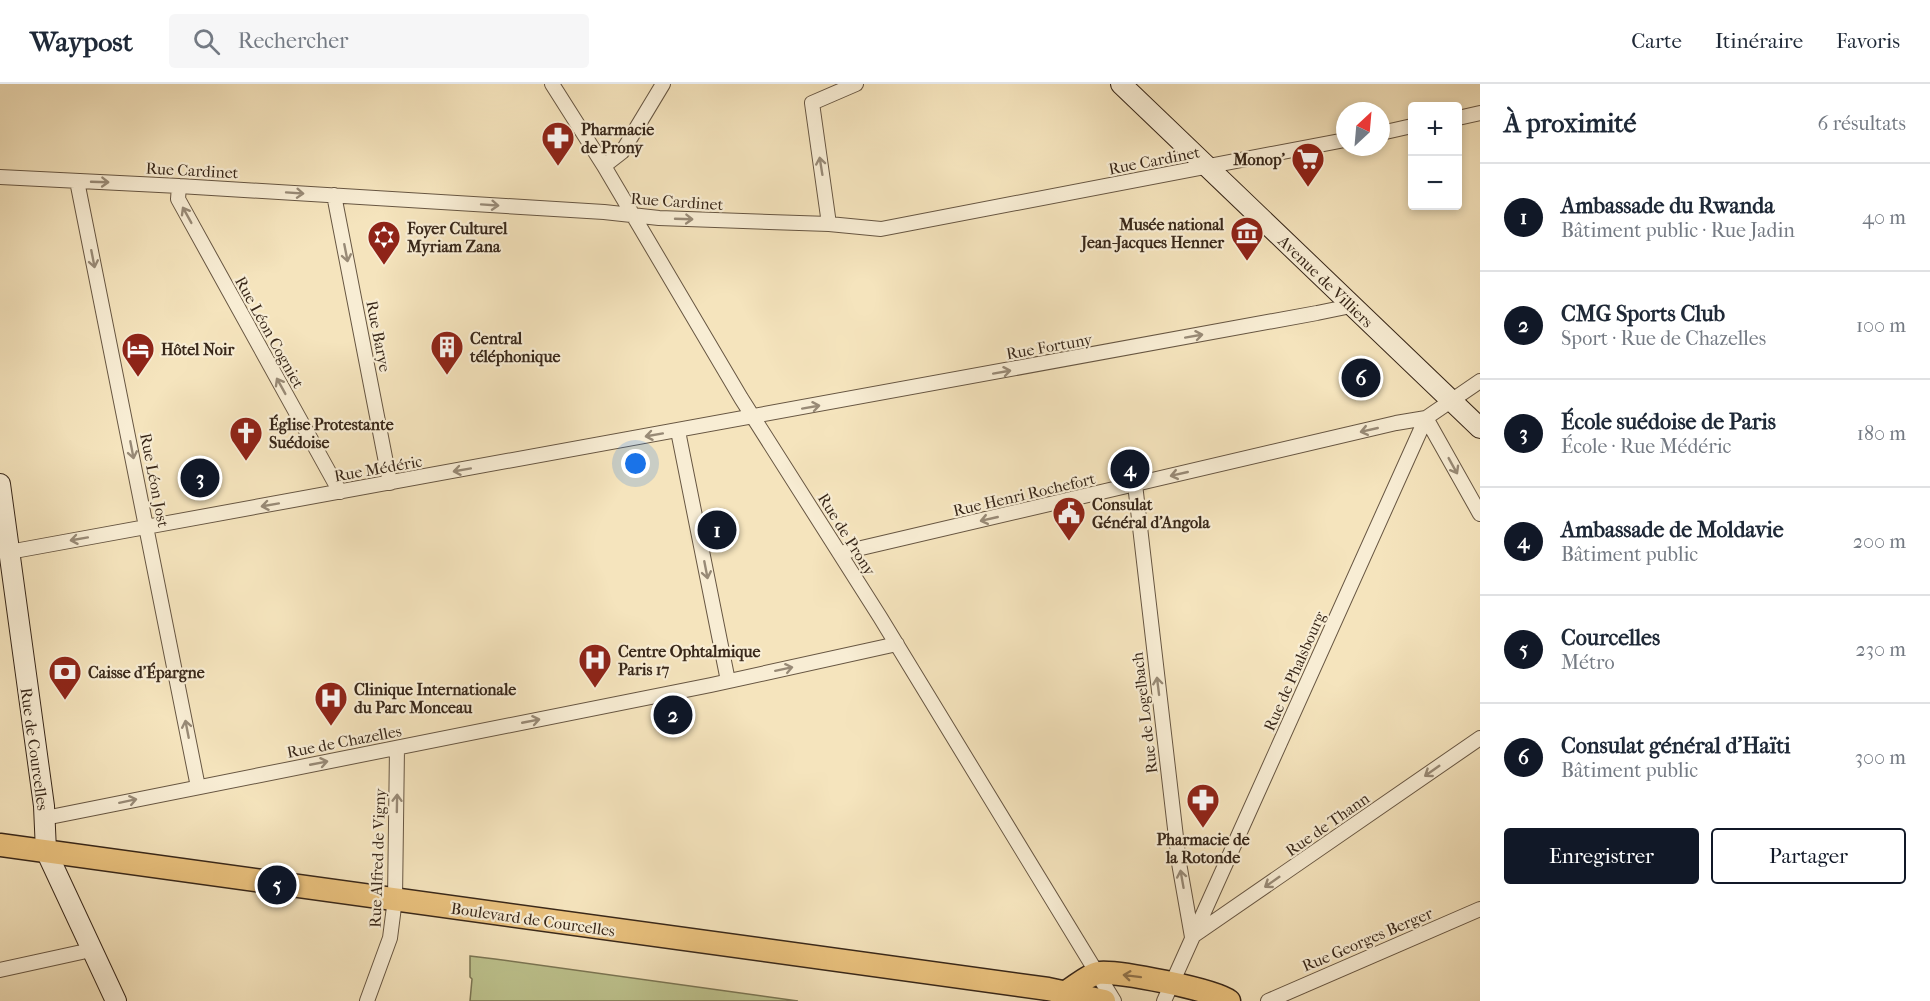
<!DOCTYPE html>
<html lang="fr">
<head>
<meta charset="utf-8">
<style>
	:root { --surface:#fff; --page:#f6f6f7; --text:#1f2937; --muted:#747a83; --line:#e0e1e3; --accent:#111827 }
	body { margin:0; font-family:"IM FELL French Canon",serif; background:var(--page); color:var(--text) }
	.controls { position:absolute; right:18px; top:18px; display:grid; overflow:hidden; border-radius:6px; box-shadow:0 3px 9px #0003 }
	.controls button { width:54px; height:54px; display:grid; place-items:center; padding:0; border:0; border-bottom:2px solid var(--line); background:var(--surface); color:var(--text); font:30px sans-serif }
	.compass { position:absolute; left:1336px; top:18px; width:54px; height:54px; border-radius:50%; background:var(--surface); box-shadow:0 3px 9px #0003; rotate:26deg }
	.you { position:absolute; left:636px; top:380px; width:21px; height:21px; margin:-15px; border:4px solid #fff; border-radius:50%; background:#1a73e8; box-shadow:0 0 0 9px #1a73e833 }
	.badge { display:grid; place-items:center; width:39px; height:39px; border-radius:50%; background:var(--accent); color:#fff; font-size:20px; font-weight:700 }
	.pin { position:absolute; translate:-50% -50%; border:3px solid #fff; box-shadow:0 2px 6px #0006 }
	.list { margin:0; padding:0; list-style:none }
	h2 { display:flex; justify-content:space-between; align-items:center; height:78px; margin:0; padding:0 24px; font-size:26px }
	h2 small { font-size:20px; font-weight:400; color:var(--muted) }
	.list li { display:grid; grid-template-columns:39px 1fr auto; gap:18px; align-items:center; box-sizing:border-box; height:108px; padding:0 24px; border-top:2px solid var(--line) }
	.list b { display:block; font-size:22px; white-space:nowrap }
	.list p { margin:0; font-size:20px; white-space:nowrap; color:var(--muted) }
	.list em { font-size:20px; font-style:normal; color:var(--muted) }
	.actions { display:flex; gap:12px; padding:18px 24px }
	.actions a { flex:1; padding:14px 0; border:2px solid var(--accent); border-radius:6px; text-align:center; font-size:21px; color:var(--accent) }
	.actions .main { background:var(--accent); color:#fff }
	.icon { flex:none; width:33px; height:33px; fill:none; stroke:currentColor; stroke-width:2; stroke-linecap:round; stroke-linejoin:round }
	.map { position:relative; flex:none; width:1480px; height:917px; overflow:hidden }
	header { display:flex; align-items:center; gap:36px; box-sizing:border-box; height:84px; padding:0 30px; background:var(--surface); border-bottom:2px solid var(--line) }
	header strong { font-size:28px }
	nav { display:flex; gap:33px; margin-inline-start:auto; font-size:21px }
	.search { width:420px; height:54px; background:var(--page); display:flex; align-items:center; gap:15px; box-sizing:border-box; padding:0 21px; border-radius:6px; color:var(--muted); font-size:22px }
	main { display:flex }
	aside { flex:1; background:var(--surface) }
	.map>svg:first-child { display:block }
	.green { fill:#bec48f; stroke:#7b7654; stroke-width:1.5 }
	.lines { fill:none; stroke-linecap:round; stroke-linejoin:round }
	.street-casing { stroke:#675642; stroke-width:16 }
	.secondary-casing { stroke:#382719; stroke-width:22 }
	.primary-casing { stroke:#382719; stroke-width:25 }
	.street { stroke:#f8edd4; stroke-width:14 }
	.secondary { stroke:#f8edd4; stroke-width:20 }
	.primary { stroke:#eac27e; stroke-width:22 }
	.oneway { stroke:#988a76 }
	.oneway2 { stroke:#91744c }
	.labels { text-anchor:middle; stroke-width:4.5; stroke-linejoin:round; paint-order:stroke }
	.poi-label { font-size:16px; font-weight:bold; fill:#382719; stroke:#f8edd4; text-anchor:start }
	.street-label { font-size:16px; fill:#382719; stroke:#f8edd4 }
</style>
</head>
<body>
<header>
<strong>Waypost</strong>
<div class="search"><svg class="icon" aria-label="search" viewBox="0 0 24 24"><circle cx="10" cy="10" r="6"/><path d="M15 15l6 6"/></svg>Rechercher</div>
<nav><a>Carte</a><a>Itinéraire</a><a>Favoris</a></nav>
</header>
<main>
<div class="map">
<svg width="1480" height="917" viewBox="0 0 1480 917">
	<rect width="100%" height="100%" fill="#f5e4bd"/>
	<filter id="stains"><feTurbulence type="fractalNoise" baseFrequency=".00333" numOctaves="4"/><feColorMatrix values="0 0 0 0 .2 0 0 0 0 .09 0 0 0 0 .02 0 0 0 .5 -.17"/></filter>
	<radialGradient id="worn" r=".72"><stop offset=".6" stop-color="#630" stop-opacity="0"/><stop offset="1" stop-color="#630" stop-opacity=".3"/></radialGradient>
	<path class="green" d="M470,872l25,3 303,42h-328l2,-22 -2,-2z"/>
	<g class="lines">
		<g class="street-casing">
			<path id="street" d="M552,0l52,82 137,232 139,219 234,384
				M1458,34l22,-5
				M1381,49l31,-7
				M604,82l18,-14 41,-68
				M0,93l179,9 425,26 55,6 170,6 52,5 464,-89
				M77,97l121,606
				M179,102l-1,13 162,293
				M334,111l56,288
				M829,140l-17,-121 44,-19
				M1426,334l54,96
				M678,347l50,250
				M1135,400l44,379 13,74
				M9,468l1308,-239 34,-7
				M840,469l556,-130 30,-5 54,-37
				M45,734l666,-133 186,-41
				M1193,852l287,-198
				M0,886l91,-20
				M367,917l23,-63 5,-39 2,-151
				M1164,917l262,-583
				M1268,917l212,-92"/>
		</g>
		<g class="secondary-casing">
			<path id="secondary" d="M1121,0l359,344
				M0,400l44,322 2,45 70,150"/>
		</g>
		<g class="primary-casing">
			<path id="primary" d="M0,761l1048,144 56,12
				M1066,908c9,-5 22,-17 32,-19 18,-3 117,17 131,28"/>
		</g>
		<use href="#street" class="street"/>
		<use href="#secondary" class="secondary"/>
		<use href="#primary" class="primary"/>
	</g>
	<defs><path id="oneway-shaft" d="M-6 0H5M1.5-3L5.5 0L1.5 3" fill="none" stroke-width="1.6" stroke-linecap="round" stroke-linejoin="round" transform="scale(1.5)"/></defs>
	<g class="oneway">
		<use href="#oneway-shaft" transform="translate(821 82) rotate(-99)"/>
		<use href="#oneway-shaft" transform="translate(100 98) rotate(2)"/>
		<use href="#oneway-shaft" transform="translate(295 109) rotate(4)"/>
		<use href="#oneway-shaft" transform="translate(490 121) rotate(4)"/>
		<use href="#oneway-shaft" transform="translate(187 131) rotate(-119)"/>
		<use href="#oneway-shaft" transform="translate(684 135) rotate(2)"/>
		<use href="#oneway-shaft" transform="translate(346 169) rotate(79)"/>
		<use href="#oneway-shaft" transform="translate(93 175) rotate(79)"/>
		<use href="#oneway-shaft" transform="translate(1194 252) rotate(-10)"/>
		<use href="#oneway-shaft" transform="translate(1002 288) rotate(-10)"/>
		<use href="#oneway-shaft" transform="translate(281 302) rotate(-119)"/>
		<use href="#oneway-shaft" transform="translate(811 323) rotate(-10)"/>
		<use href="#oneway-shaft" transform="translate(1369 346) rotate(167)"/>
		<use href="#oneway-shaft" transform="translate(654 351) rotate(170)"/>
		<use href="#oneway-shaft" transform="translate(132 366) rotate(79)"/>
		<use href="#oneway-shaft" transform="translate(1453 382) rotate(61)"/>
		<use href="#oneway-shaft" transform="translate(462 386) rotate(170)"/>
		<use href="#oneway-shaft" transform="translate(1179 390) rotate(167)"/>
		<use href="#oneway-shaft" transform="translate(270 421) rotate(170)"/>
		<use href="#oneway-shaft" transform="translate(989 435) rotate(167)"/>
		<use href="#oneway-shaft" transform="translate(79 455) rotate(170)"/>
		<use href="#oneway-shaft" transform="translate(706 486) rotate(79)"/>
		<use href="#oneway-shaft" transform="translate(784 585) rotate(-12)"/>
		<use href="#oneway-shaft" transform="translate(1158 602) rotate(-97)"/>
		<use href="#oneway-shaft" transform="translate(531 637) rotate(-11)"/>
		<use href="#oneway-shaft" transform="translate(187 645) rotate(-101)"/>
		<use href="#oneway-shaft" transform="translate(319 679) rotate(-11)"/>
		<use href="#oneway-shaft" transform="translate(1432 687) rotate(145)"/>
		<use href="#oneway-shaft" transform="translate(128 717) rotate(-12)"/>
		<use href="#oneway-shaft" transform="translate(397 719) rotate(-89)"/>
		<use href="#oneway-shaft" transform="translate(1182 795) rotate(-100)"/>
		<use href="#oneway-shaft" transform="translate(1272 798) rotate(145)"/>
	</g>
	<use class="oneway2" href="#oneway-shaft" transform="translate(1132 892) rotate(-173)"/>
	<defs>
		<g id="pharmacy-pin" transform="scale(1.725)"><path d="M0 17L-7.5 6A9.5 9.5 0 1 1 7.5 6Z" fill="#8f2418" stroke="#f8edd4"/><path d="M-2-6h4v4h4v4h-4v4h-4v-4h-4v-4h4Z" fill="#fff"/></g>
		<g id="supermarket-pin" transform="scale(1.725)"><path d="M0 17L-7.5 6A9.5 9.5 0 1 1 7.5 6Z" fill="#8f2418" stroke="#f8edd4"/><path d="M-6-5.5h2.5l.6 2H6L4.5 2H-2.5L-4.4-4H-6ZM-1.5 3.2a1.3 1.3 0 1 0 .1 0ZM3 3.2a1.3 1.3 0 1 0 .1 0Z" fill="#fff"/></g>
		<g id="museum-pin" transform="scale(1.725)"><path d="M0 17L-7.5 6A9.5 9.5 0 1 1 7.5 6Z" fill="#8f2418" stroke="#f8edd4"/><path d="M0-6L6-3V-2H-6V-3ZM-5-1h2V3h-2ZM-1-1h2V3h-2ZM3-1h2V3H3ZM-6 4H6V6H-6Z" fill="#fff"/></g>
		<g id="synagogue-pin" transform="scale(1.725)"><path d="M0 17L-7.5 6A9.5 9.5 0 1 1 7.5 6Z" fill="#8f2418" stroke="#f8edd4"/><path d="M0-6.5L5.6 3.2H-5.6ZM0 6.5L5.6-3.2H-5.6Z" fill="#fff"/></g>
		<g id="building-pin" transform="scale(1.725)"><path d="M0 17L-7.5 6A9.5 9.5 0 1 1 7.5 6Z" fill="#8f2418" stroke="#f8edd4"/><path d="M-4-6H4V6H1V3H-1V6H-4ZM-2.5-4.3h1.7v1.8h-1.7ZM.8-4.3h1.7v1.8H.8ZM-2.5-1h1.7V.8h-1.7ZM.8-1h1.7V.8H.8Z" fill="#fff"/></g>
		<g id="hotel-pin" transform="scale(1.725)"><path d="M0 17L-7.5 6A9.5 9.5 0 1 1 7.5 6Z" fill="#8f2418" stroke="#f8edd4"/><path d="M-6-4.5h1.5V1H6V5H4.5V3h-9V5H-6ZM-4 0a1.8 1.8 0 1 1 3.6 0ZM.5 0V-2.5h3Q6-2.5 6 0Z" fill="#fff"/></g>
		<g id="church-pin" transform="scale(1.725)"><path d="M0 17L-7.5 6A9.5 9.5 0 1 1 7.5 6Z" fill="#8f2418" stroke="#f8edd4"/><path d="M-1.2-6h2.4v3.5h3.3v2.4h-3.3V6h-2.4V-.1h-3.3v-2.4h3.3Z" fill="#fff"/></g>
		<g id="civic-pin" transform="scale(1.725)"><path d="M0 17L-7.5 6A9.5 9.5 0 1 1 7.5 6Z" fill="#8f2418" stroke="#f8edd4"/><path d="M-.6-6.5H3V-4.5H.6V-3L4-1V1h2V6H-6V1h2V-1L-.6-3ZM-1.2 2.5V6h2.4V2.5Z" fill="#fff"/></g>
		<g id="hospital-pin" transform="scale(1.725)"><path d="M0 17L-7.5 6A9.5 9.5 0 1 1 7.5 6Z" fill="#8f2418" stroke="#f8edd4"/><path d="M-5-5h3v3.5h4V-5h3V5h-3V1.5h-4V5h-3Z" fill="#fff"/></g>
		<g id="bank-pin" transform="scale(1.725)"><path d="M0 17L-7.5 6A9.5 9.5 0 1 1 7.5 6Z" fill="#8f2418" stroke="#f8edd4"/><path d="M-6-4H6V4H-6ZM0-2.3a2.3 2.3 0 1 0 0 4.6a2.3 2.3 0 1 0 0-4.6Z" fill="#fff"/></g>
	</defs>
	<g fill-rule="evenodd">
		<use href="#pharmacy-pin" x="558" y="54"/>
		<use href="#supermarket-pin" x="1308" y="75"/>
		<use href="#museum-pin" x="1247" y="149"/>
		<use href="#synagogue-pin" x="384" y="153"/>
		<use href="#building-pin" x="447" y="263"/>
		<use href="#hotel-pin" x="138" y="265"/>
		<use href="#church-pin" x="246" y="349"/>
		<use href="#civic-pin" x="1069" y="429"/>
		<use href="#hospital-pin" x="595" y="576"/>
		<use href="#bank-pin" x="65" y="588"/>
		<use href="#hospital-pin" x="331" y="614"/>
		<use href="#pharmacy-pin" x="1203" y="716"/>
	</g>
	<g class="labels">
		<g class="poi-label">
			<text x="581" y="51">Pharmacie<tspan x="581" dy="18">de Prony</tspan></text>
			<text x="1285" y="81" text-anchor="end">Monop'</text>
			<text x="1224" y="146" text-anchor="end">Musée national<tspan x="1224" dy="18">Jean-Jacques Henner</tspan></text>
			<text x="407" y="150">Foyer Culturel<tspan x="407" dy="18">Myriam Zana</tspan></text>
			<text x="470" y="260">Central<tspan x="470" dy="18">téléphonique</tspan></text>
			<text x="161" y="271">Hôtel Noir</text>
			<text x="269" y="346">Église Protestante<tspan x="269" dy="18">Suédoise</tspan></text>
			<text x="1092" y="426">Consulat<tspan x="1092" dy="18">Général d'Angola</tspan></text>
			<text x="618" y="573">Centre Ophtalmique<tspan x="618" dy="18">Paris 17</tspan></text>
			<text x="88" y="594">Caisse d'Épargne</text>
			<text x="354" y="611">Clinique Internationale<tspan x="354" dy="18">du Parc Monceau</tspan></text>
			<text x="1203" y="761" text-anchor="middle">Pharmacie de<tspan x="1203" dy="18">la Rotonde</tspan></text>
		</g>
		<g class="street-label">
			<text transform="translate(1154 76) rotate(-11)" y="6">Rue Cardinet</text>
			<text transform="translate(192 86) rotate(3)" y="6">Rue Cardinet</text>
			<text transform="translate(677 117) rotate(4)" y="6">Rue Cardinet</text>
			<text transform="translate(1326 197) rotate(44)" y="6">Avenue de Villiers</text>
			<text transform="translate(270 248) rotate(61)" y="6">Rue Léon Cogniet</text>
			<text transform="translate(379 252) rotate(79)" y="6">Rue Barye</text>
			<text transform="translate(1049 262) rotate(-10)" y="6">Rue Fortuny</text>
			<text transform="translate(378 384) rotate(-10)" y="6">Rue Médéric</text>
			<text transform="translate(155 396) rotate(79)" y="6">Rue Léon Jost</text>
			<text transform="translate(1024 410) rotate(-13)" y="6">Rue Henri Rochefort</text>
			<text transform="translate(847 450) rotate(58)" y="6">Rue de Prony</text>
			<text transform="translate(1294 587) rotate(-66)" y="6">Rue de Phalsbourg</text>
			<text transform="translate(1144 629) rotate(-97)" y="6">Rue de Logelbach</text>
			<text transform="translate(344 657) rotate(-11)" y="6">Rue de Chazelles</text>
			<text transform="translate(35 665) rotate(82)" y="6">Rue de Courcelles</text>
			<text transform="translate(1327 740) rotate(-35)" y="6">Rue de Thann</text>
			<text transform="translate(377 774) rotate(-88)" y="6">Rue Alfred de Vigny</text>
			<text transform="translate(533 835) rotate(8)" y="6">Boulevard de Courcelles</text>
			<text transform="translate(1367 855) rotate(-23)" y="6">Rue Georges Berger</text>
		</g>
	</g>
	<rect width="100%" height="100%" filter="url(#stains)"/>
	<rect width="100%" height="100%" fill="url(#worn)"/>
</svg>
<div class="controls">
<button>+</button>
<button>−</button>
</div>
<svg class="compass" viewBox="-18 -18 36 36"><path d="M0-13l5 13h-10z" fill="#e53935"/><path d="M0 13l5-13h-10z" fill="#747a83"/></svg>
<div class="you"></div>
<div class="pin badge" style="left:717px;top:446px">1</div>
<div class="pin badge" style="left:673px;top:631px">2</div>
<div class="pin badge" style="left:200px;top:394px">3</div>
<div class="pin badge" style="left:1130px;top:385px">4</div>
<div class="pin badge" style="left:277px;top:801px">5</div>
<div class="pin badge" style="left:1361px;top:294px">6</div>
</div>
<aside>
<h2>À proximité<small>6 résultats</small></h2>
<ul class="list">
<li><span class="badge">1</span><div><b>Ambassade du Rwanda</b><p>Bâtiment public · Rue Jadin</p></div><em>40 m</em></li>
<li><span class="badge">2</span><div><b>CMG Sports Club</b><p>Sport · Rue de Chazelles</p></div><em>100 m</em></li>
<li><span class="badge">3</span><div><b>École suédoise de Paris</b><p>École · Rue Médéric</p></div><em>180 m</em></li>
<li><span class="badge">4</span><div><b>Ambassade de Moldavie</b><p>Bâtiment public</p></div><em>200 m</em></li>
<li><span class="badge">5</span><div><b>Courcelles</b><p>Métro</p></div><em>230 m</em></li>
<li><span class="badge">6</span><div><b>Consulat général d'Haïti</b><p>Bâtiment public</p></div><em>300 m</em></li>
</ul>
<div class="actions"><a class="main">Enregistrer</a><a>Partager</a></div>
</aside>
</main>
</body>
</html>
